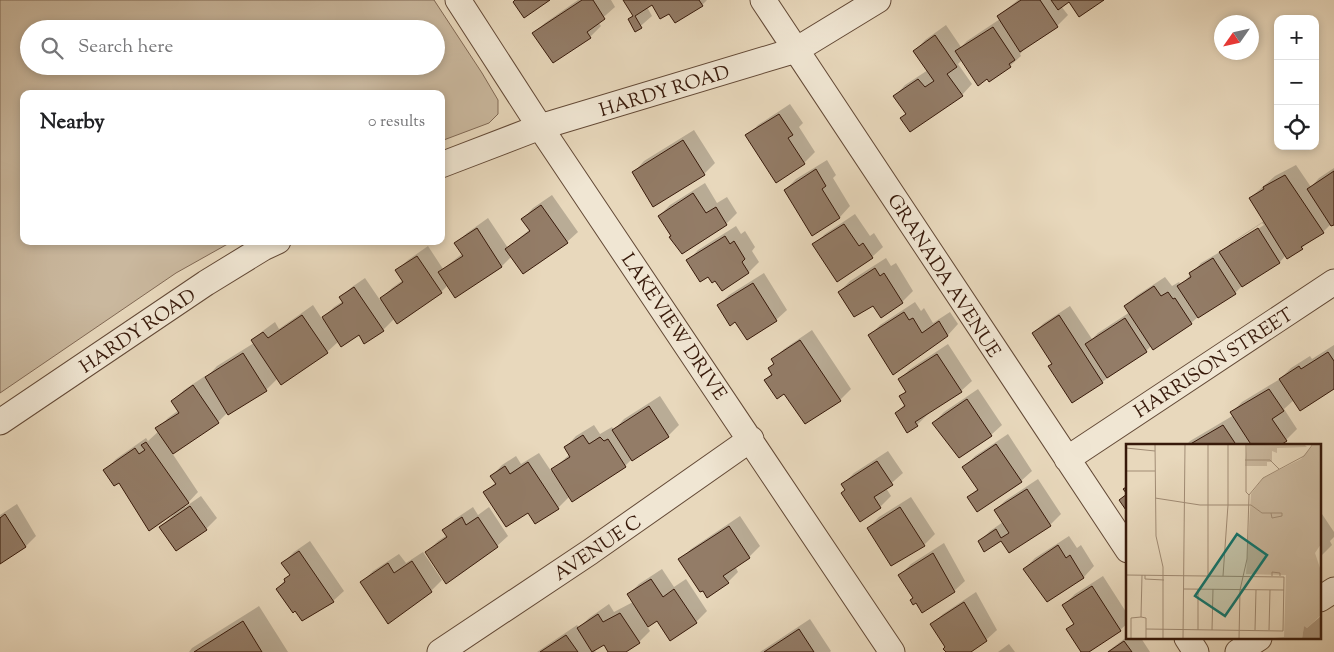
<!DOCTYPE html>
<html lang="en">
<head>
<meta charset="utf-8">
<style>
	:root { --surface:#fff; --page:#f2f2f2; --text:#202124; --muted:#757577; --line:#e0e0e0 }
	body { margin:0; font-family:"Sorts Mill Goudy",serif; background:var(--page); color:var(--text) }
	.controls { position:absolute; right:15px; top:15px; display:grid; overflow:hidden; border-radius:10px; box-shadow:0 2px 8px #0003 }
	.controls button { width:45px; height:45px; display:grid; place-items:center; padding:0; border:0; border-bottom:1px solid var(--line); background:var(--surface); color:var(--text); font:25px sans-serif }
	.compass { position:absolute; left:1214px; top:15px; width:45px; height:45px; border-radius:50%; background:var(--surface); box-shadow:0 2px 8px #0003; rotate:236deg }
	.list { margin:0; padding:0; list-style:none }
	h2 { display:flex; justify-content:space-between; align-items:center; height:65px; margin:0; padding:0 20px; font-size:21px }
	h2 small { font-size:16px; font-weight:400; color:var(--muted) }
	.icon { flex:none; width:28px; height:28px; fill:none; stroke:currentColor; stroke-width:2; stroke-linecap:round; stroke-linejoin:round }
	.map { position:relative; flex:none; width:1334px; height:652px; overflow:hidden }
	.search { position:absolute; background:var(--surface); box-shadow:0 2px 8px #0003; left:20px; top:20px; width:425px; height:55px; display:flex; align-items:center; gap:12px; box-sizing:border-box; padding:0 18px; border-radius:28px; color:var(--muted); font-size:19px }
	.panel { position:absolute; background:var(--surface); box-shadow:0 2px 8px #0003; left:20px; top:90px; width:425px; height:155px; border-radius:10px }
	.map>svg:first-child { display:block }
	.green { fill:#cab89e; stroke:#806854; fill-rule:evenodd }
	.shadow { fill:#0003; fill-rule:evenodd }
	.building { fill:#937c67; stroke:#37190a }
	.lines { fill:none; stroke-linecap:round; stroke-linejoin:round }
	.street-casing { stroke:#634936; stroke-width:27 }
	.street { stroke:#f0e6d3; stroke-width:25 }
	.labels { text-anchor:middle; stroke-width:4.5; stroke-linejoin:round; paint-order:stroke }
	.street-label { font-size:19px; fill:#37190a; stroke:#f0e6d3 }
	.inset-road { fill:none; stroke:#a18c75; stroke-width:1 }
	.view { fill:#0f766e; fill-opacity:0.15; stroke:#0f766e; stroke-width:2.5 }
	.inset-edge { fill:none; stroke:#37190a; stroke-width:2.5 }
</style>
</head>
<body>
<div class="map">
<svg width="1334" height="652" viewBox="0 0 1334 652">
	<rect width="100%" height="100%" fill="#e8d8bc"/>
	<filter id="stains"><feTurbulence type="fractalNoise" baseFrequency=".004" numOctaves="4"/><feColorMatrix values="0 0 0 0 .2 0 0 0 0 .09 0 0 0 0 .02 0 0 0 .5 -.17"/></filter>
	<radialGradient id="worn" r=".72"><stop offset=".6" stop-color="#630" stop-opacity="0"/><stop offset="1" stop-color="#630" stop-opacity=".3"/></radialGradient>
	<path class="green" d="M0,0h434l48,73 16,27v14l-9,9 -48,18v-47h-417v147h209l-57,32 -176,120zM29,29h407v37h-407z"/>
	<path class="shadow" d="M578,0h33l4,7 -17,15 3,4 -11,11 -56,-4 11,-10z
		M625,0h82l-5,5 -32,7 -18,-8 -5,3 5,9 -16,14 -7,-11 5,-5z
		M1018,0h84h-33l-8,6 7,9 -11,11 -32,22 -5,6 1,2 -11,10 -48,-6 -4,4 14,20 -10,11 -60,23 4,-5 -11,-17 10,-11 23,-15 -13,-19 10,-11 21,-15 15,22 6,-6 33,-22 -2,-3z
		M790,104l13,19 -4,4 16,25 -11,11 -28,18 -29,-45 11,-11z
		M694,130l21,33 -11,11 -70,-2 10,-11z
		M827,160l9,15 -3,3 17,28 -10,11 -27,17 -28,-44 11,-11z
		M1296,165l15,22 8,-9 15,-10v55l-3,1 -8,8 -13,8 -8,8 -16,7 -6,7 -38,24 -7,7 -37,24 -7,6 -37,25 -2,-3 -6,6 -44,31 -53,-16 4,-3 -20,-30 11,-10 26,-17 22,33 6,-6 32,-21 -4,-6 10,-10 29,-19 7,9 7,-4 2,3 20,-22 24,-14 7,-7 32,-21 -14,-23 25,-22zM1262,223l2,2 -32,21v-3z
		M705,183l12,20 10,-6 10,16 -11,11 -54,12 -13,-20 11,-11z
		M552,195l26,37 -11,10 -55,14 -10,10 -46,30 -8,-11 -7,7 -46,26 -12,12 -24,4 -20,7 -12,11 -49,26 -12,12 -38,22 -10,10 -46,31 26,39 -13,14v1l16,-11 16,22 -11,11 -45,-2 13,-13 -1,-2 -53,-31 -15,-11 11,-11 30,-21 2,3 11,-10 -2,-2 11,-11 11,-8 -6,-9 11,-11 21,-14 1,2 11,-12 37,-23 -1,-2 11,-11 11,-8 4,7 34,-24 9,14 12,-12 9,-6 -2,-4 11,-10 13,-9 15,22 12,-12 11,-8 -6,-10 11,-10 20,-14 15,23 20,-16 -7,-10 11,-10 21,-15 20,30 22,-19 -7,-10 10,-11z
		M855,214l15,22 4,-3 9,14 -11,10 -58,-12 11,-11z
		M736,226l5,8 4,-3 10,16 -3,4 7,11 -10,10 -34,7 -27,-18 10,-11z
		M886,258l5,8 5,-3 17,28 -11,11 -21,14 -8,-12 -34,-12 11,-11z
		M764,273l23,37 -11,10 -57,-15 10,-10z
		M915,302l6,9 3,-3 9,15 17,-11 8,12 -10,11 -54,38 -25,-37 11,-11z
		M812,330l39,59 -11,11 -55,-8 -20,-12 7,-7 3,-10 -2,-3 11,-11z
		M948,344l24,37 -11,10 -34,22 1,1 -11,11 -21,-12 9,-9 -4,-8 6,-6 -7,-11 10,-10z
		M1334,345v43l-40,12 -10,9 13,20 -11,11 -36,1 -5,5h-60l5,-5 44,-26 -2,-3 10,-10 38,-23 11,-11 19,-12 2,3z
		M978,389l24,36 -11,10 -58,-12 11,-11z
		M660,396l19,29 -11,11 -36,23 -7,7 -55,30 -12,12 -30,4 -43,-20 11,-10 -4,-6 10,-11 14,-9 5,8 18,-11 12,18 19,-17 -4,-7 10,-11 18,-11 6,9 12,-7 2,3 10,-11z
		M1008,434l24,37 -11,10 -52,16 9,-9 -14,-21 11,-11z
		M888,451l15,22 -17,15 5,8 -11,11 -20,13 -17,-36 11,-11z
		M1038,479l23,35 -11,11 -41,27 -8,-13 -22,3 11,-11 13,-9 -8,-12 11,-10z
		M911,497l24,37 -11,11 -56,-17 11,-11z
		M17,504l19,32 -10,10 -26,16v-47z
		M473,507l5,8 11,-8 19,29 -11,10 -70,6 11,-11 9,-6 -3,-5 11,-11z
		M1320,511l14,21v5l-4,4 2,4 -12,12z
		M740,516l20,30 -11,11 -14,9 3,6 -10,10 -48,-22 11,-11z
		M1069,536l8,12 4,-3 13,21 -10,11 -36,24 -24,-32 11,-11z
		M310,541l34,50 -11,10 -56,-12 14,-15 -8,-11 11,-11z
		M944,543l21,38 -11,10 -40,7 -14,-23 11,-11z
		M423,552l19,28 -11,11 -69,-9 11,-11 26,-17 7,9z
		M662,569l12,18 12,-8 21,32 -11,11 -38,-3 -11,7 3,5 -11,11 -16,10h-14l-5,-8 -10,6 2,2h-59l40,-27 2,3 10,-10 20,-14 5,8 19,-10 -5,-7 11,-11z
		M1103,576l25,39v8l-8,7 -34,22h-3l-15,-23 7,-7 -11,-17 11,-11z
		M976,592l21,38 -11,10 -18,12h-21v-5l-15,-23 11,-10z
		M259,606l29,46h-99l3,-4z
		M810,619l21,32 -1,1h-70z
		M1128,636v2h13l9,14h-43z
		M1009,644l6,8h-17z"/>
	<path class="building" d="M515,0h35l-26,18 -11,-16z
		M582,0h11l12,19 -18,13 4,6 -38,25 -21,-30z
		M623,0h76l4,6 -28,17 -6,-9 -9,5 -8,-14 -17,11 7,12 -7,4 -7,-13 5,-3z
		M1021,0h19l18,27 -38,25 -23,-36z
		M1051,0h53l-25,17 -10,-15 -11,8z
		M993,27l22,33 -6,4 2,3 -22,15 -2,-3 -9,7 -23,-35z
		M935,35l22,32 -10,7 16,22 -53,36 -10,-14 6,-4 -13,-18 25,-17 7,8 9,-6 -21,-30z
		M779,114l14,21 -5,3 17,26 -29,19 -31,-48z
		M683,140l22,35 -52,32 -21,-35z
		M816,169l10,17 -4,3 18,29 -28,18 -28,-46z
		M1334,171v54l-3,1 -24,-37z
		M1285,175l39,58 -23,14 2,2 -16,10 -38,-61 15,-9 -1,-2z
		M693,193l13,20 10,-6 11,18 -45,29 -13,-17 2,-1 -13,-20z
		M541,205l27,38 -45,31 -18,-25 25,-18 -9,-12z
		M844,224l15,22 4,-3 10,15 -36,24 -25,-38z
		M477,228l25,39 -47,31 -17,-26 25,-16 -9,-13z
		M1258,228l22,35 -38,24 -23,-35z
		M725,236l5,8 4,-3 11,18 -3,3 7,11 -27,18 -7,-10 -3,2 -4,-6 -8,5 -14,-22z
		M417,256l25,37 -45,31 -17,-26 23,-16 -8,-12z
		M1213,258l23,36 -38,24 -21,-32 14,-9 -2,-4z
		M875,268l5,8 4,-3 19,30 -22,15 -8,-12 -19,11 -16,-25z
		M753,283l24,38 -30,19 -12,-18 -5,4 -13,-21z
		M1154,286l7,10 7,-4 5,7 2,-1 17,26 -39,26 -29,-44z
		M354,287l30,44 -20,13 -5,-9 -18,12 -19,-30 21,-14 -4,-6z
		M904,312l5,8 4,-2 9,15 17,-12 9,15 -55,39 -25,-40z
		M302,315l26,38 -47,32 -30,-45 12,-8 5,6z
		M1059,315l44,68 -31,20 -24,-37 4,-2 -20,-31z
		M1125,318l22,34 -40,26 -22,-34z
		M800,340l41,61 -36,23 -21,-30 -7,5 -13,-19 8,-5 -4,-7 6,-4 -3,-5z
		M1328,352l6,9v28l-34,22 -21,-32 20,-13 2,3z
		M243,353l24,38 -39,24 -23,-38z
		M937,354l25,38 -47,30 3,4 -11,7 -12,-20 10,-7 -6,-10 7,-4 -8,-13z
		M193,385l26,38 -46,31 -18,-26 24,-15 -8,-12z
		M1269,389l15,22 -12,8 15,22 -8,5h-27l-22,-34z
		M967,399l25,37 -33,22 -27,-35z
		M649,406l20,31 -37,24 -20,-31z
		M1223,425l14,21h-50z
		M583,435l6,9 11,-7 4,4 4,-2 18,28 -54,35 -21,-33 19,-12 -6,-10z
		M146,442l43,61 -40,28 -30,-48 -5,3 -11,-16 32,-22 4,6 6,-4 -4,-5z
		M996,444l26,38 -45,30 -10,-15 11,-7 -16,-23z
		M877,461l16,24 -19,12 7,11 -21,14 -19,-29 4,-3 -4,-6z
		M528,462l31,47 -24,15 -7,-11 -22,14 -23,-35 13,-8 -6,-8 15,-10 5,8z
		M1128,486v27l-9,-13 8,-6 -4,-5z
		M1027,489l24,37 -42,27 -8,-12 -17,11 -6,-11 18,-12 5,9 8,-5 -15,-23z
		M190,506l17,24 -31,21 -17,-24z
		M900,507l25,39 -34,20 -24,-38z
		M5,514l21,33 -26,17v-46z
		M462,517l4,8 12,-8 20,30 -52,37 -21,-32 22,-15 -5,-7z
		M729,526l21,32 -27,18 6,7 -22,15 -4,-7 -3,1 -22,-33z
		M1058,545l8,13 4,-3 14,23 -37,24 -24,-33z
		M299,551l35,51 -32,19 -7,-10 -2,2 -17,-24 9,-7 -1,-3 6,-4 -9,-12z
		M933,553l22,39 -33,21 -6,-10 -3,2 -3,-5 3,-2 -15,-23z
		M412,561l20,31 -44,32 -28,-42 28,-19 6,10z
		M651,579l12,18 11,-8 23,34 -27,18 -13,-20 -9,6 -21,-33z
		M1092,586l29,45 -32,21h-8l-15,-23 8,-5 -12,-19z
		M964,602l23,39 -16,11h-25l-3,-3 2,-2 -15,-23z
		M620,613l20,30 -14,9h-18l-4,-7 -12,7 -15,-24 21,-14 5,8z
		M243,621l19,31h-68z
		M799,629l15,23h-50z
		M566,635l12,17h-38z
		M1124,641l8,11h-24z"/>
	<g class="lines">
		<g class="street-casing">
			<path id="street" d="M458,0l82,127 352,525
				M763,0l365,550
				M441,165l99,-38 256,-77 82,-50
				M0,422l206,-139 57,-35 15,-7
				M1067,459l267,-177
				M1320,599l14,-9
				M1187,638l9,14
				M440,652l150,-100 161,-113
				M1238,652l21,-14"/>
		</g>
		<use href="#street" class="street"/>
	</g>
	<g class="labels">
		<g class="street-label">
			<text transform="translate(664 90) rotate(-17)" y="7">HARDY ROAD</text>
			<text transform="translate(945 275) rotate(57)" y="7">GRANADA AVENUE</text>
			<text transform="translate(675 326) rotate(56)" y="7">LAKEVIEW DRIVE</text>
			<text transform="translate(137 330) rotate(-34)" y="7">HARDY ROAD</text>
			<text transform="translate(1213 362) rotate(-33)" y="7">HARRISON STREET</text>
			<text transform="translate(597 547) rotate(-34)" y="7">AVENUE C</text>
		</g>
	</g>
	<g transform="translate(1126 444)">
		<rect width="195" height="195" fill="#e8d8bc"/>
		<path d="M121,0h57l3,3 -30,1v5l-5,-2v11h-5v4h-22zM188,0h7v100l-6,9 6,18v44l-14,13 -3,-2 -2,13h-36l18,-2 2,-62 -40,-1 5,-80 12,-16 38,-19z" fill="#cab89e"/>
		<path d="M195,172v23h-19l2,-13 3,2z" fill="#ac977f"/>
		<path class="inset-road" d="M29,0l1,92 7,31v72M82,0v131M120,0v48l3,3M0,4l29,3M119,16h25l9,9M0,27h29M29,54l45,7h51l11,8h20v3l-10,2 -1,-5M0,131l158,2 -1,54 -137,-2M19,131v4l19,1M97,132l5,-71v-61M146,132v-4l8,1v3M58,145l100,1M15,173l1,-42M15,173l5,1v21M72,186v-41M86,186l1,-41M129,186l1,-40M143,186l1,-40M5,195v-21l10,-1M57,195l2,-195M113,195l1,-49 7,-31 2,-64 14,-17 41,-22 9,-12"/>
		<path class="view" d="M111,90l30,21 -42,61 -30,-20z"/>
		<rect width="195" height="195" class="inset-edge"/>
	</g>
	<rect width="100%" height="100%" filter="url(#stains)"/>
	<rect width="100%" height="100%" fill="url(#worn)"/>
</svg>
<div class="controls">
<button>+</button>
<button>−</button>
<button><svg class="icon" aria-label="locate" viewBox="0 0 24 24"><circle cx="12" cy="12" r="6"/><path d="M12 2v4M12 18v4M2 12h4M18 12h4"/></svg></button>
</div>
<svg class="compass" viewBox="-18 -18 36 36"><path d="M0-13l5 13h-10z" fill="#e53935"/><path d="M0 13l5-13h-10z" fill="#757577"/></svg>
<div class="search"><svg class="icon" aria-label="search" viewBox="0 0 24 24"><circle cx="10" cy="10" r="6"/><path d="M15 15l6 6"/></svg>Search here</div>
<section class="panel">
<h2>Nearby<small>0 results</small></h2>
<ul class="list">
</ul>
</section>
</div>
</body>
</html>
